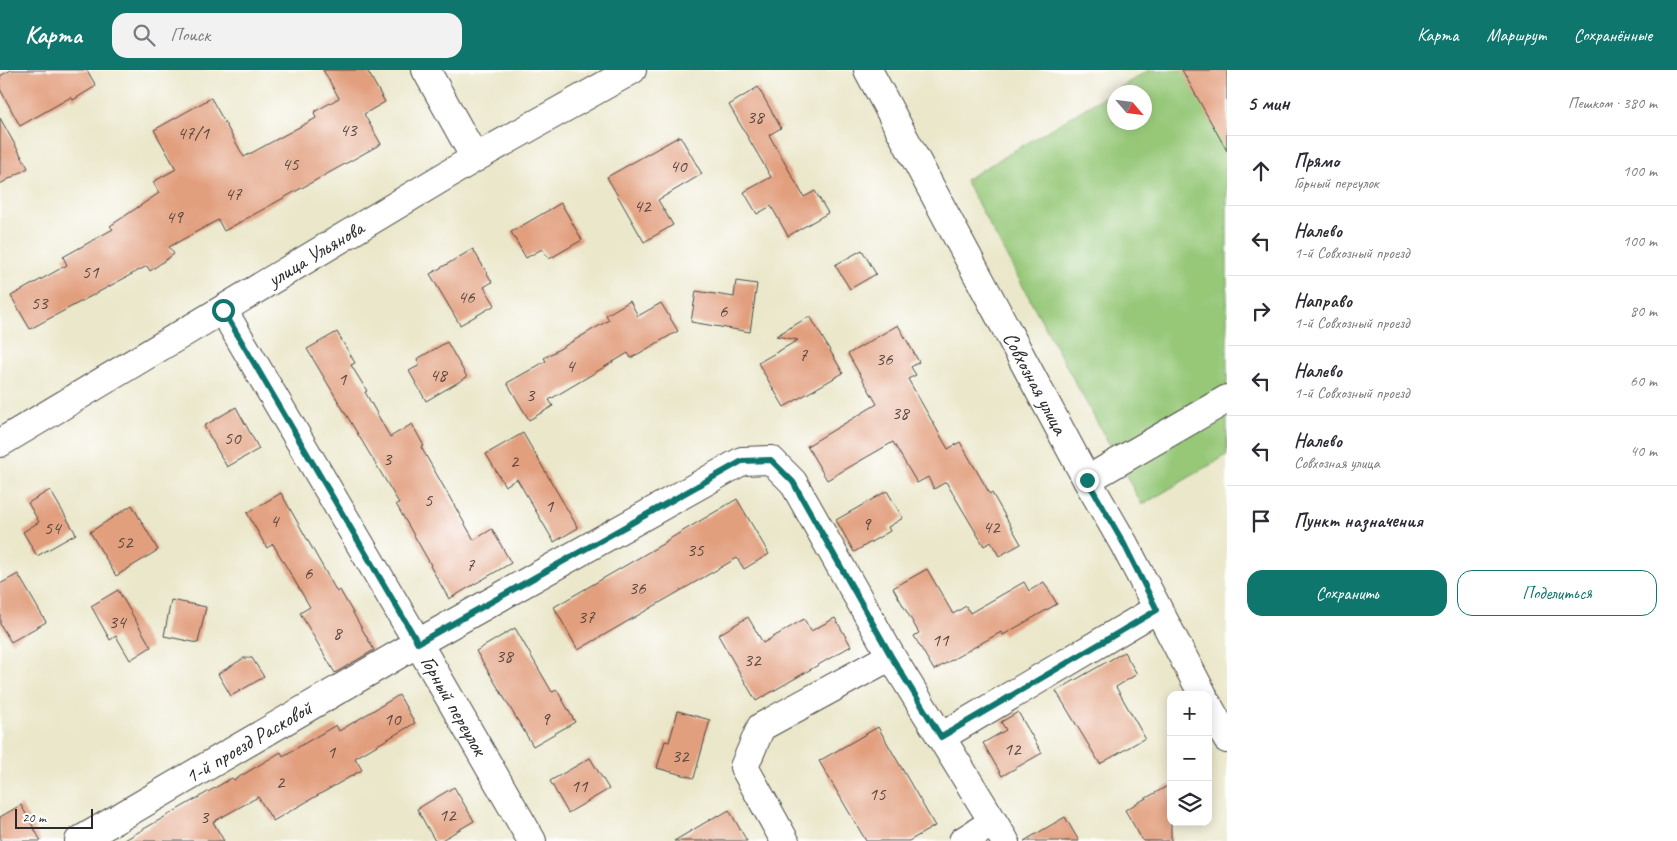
<!DOCTYPE html>
<html lang="ru">
<head>
<meta charset="utf-8">
<style>
	:root { --surface:#fff; --page:#f2f2f3; --text:#2b2b33; --muted:#7c7c81; --line:#e1e1e2; --accent:#0f766e }
	body { margin:0; font-family:Caveat,sans-serif; background:var(--page); color:var(--text) }
	.controls { position:absolute; right:15px; bottom:15px; display:grid; overflow:hidden; border-radius:10px; box-shadow:0 2px 12px #0003 }
	.controls button { width:45px; height:45px; display:grid; place-items:center; padding:0; border:0; border-bottom:1px solid var(--line); background:var(--surface); color:var(--text); font:25px sans-serif }
	.compass { position:absolute; left:1107px; top:15px; width:45px; height:45px; border-radius:50%; background:var(--surface); box-shadow:0 2px 12px #0003; rotate:118deg }
	.scale { position:absolute; left:15px; bottom:12px; width:78px; box-sizing:border-box; padding-left:5px; border:2px solid #2b2b2b; border-top:0; font-size:14px; line-height:18px; white-space:nowrap; color:#2b2b2b; -webkit-text-stroke:4px #fff; paint-order:stroke }
	.stop { position:absolute; width:15px; height:15px; margin:-11px; border:4px solid #0f766e; border-radius:50%; background:#fff }
	.stop.end { background:#0f766e; border-color:#fff; box-shadow:0 1px 5px #0008 }
	.list { margin:0; padding:0; list-style:none }
	h2 { display:flex; justify-content:space-between; align-items:center; height:65px; margin:0; padding:0 20px; font-size:21px }
	h2 small { font-size:16px; font-weight:400; color:var(--muted) }
	.list li { display:grid; grid-template-columns:32px 1fr auto; gap:15px; align-items:center; box-sizing:border-box; height:70px; padding:0 20px; border-top:1px solid var(--line) }
	.list b { display:block; font-size:19px; white-space:nowrap }
	.list p { margin:0; font-size:16px; white-space:nowrap; color:var(--muted) }
	.list em { font-size:16px; font-style:normal; color:var(--muted) }
	.actions { display:flex; gap:10px; padding:15px 20px }
	.actions a { flex:1; padding:11px 0; border:1px solid var(--accent); border-radius:15px; text-align:center; font-size:18px; color:var(--accent) }
	.actions .main { background:var(--accent); color:#fff }
	.icon { flex:none; width:28px; height:28px; fill:none; stroke:currentColor; stroke-width:2; stroke-linecap:round; stroke-linejoin:round }
	.map { position:relative; flex:none; width:1227px; height:771px; overflow:hidden }
	header { display:flex; align-items:center; gap:30px; box-sizing:border-box; height:70px; padding:0 25px; background:var(--accent); color:#fff }
	header strong { font-size:24px }
	nav { display:flex; gap:28px; margin-inline-start:auto; font-size:18px }
	.search { width:350px; height:45px; background:var(--page); display:flex; align-items:center; gap:12px; box-sizing:border-box; padding:0 18px; border-radius:15px; color:var(--muted); font-size:19px }
	main { display:flex }
	aside { flex:1; background:var(--surface) }
	.map>svg:first-child { display:block }
	.green { fill:#96c878; stroke:#607a52; fill-rule:evenodd }
	.building { fill:#e29f7e }
	.lines { fill:none; stroke-linecap:round; stroke-linejoin:round }
	.minor-casing { stroke:#484743; stroke-width:30 }
	.major-casing { stroke:#484743; stroke-width:30 }
	.minor { stroke:#fff; stroke-width:28 }
	.major { stroke:#fff; stroke-width:28 }
	.route { stroke:#0f766e; stroke-width:6 }
	.labels { text-anchor:middle; stroke-width:5; stroke-linejoin:round; paint-order:stroke }
	.number-label { font-size:19px; fill:#594840 }
	.street-label { font-size:21px; fill:#2b2b2b; stroke:#fff }
</style>
</head>
<body>
<header>
<strong>Карта</strong>
<div class="search"><svg class="icon" aria-label="search" viewBox="0 0 24 24"><circle cx="10" cy="10" r="6"/><path d="M15 15l6 6"/></svg>Поиск</div>
<nav><a>Карта</a><a>Маршрут</a><a>Сохранённые</a></nav>
</header>
<main>
<div class="map">
<svg width="1227" height="771" viewBox="0 0 1227 771">
	<rect width="100%" height="100%" fill="#fff"/>
	<filter id="ink" filterUnits="userSpaceOnUse"><feTurbulence type="fractalNoise" baseFrequency=".02" numOctaves="2"/><feDisplacementMap in="SourceGraphic" scale="10" xChannelSelector="R" yChannelSelector="G"/><feConvolveMatrix kernelMatrix="1 2 1 2 8 2 1 2 1" color-interpolation-filters="sRGB"/></filter>
	<filter id="wash" filterUnits="userSpaceOnUse"><feTurbulence type="fractalNoise" baseFrequency=".0096" numOctaves="4" result="noise"/><feDisplacementMap in="SourceGraphic" scale="20" xChannelSelector="R" yChannelSelector="G"/><feGaussianBlur stdDeviation="1.12" result="paint"/><feColorMatrix in="noise" values="0 0 0 0 0 0 0 0 0 0 0 0 0 0 0 0 0 1.4 0 .05"/><feComposite in="paint" operator="in"/></filter>
	<g filter="url(#wash)">
		<rect width="100%" height="100%" fill="#ebe7cb"/>
		<path class="green" d="M1149,0h78v385l-85,50 -177,-325zM1114,22h30v30h-30z"/>
		<g id="blocks">
			<path class="building" d="M11,0h76l9,16 -23,14 -2,-3 -51,29 -20,-37v-13z
				M323,0h44l18,32 -21,12 17,30 -157,87 -6,-11 -49,27 5,7 -24,17 -3,-5 -117,63 -19,-33 56,-31 -4,-8 50,-28 -3,-3 49,-33 -6,-11 23,-13 -22,-39 57,-32 33,59 72,-39 -2,-6 25,-14z
				M1182,0h45v81z
				M758,17l23,41 -12,7 35,62 11,-6 13,22 -40,23 -17,-30 -14,8 -13,-22 27,-15 -42,-72z
				M0,48l28,50 -28,16z
				M680,66l22,38 -44,26 15,25 -29,17 -37,-65z
				M561,133l21,37 -33,19 -7,-10 -16,9 -15,-26z
				M473,179l19,33 -8,5 11,18 -35,20 -30,-51z
				M862,180l14,24 -26,15 -15,-24z
				M736,211l21,3 -7,48 -59,-10 5,-31 38,6z
				M630,231l8,15 23,-13 17,28 -47,27 -3,-5 -79,47 4,6 -24,14 -22,-37 39,-22 -2,-3 65,-38 -3,-5z
				M810,246l33,57 -59,34 -26,-44 40,-23 -22,-4z
				M898,255l21,37 -8,5 5,8 -8,4 40,70 12,-7 30,52 2,-1 29,51 -22,12 -8,-14 -7,4 -38,-64 -12,7 -6,-12 -11,6 -24,-41 -66,38 -20,-34 70,-42 -29,-50z
				M337,262l18,31 -4,2 16,26 -2,1 25,45 22,-13 12,22 -3,1 53,93 18,-11 19,34 -62,36 -19,-33 1,-1 -35,-61 3,-1 -92,-154z
				M447,272l20,35 -41,24 -17,-30 11,-6 -3,-6z
				M236,337l23,42 -32,18 -23,-41z
				M523,363l55,95 -24,14 -37,-63 -12,7 -19,-32z
				M50,420l26,44 -39,22 -14,-24 16,-10 -11,-19z
				M887,421l16,27 -15,9 2,4 -36,21 -18,-32z
				M281,423l56,99 3,-2 34,60 -39,23 -35,-60 10,-6 -37,-63 -6,4 -20,-35z
				M737,429l32,55 -25,15 -7,-11 -159,92 -24,-43 112,-65v-1z
				M132,435l26,45 -42,26 -26,-44z
				M927,499l26,45 13,-8 4,7 54,-31 5,9 15,-9 13,22 -54,31 -2,-3 -67,38 -20,-34 5,-3 -26,-45z
				M18,504l28,48 -35,20 -11,-18v-40z
				M118,520l33,57 -21,13 -14,-24 -6,4 -19,-34z
				M171,530l35,7 -8,36 -34,-7z
				M748,547l15,26 41,-24 7,12 24,-13 16,28 -95,55 -38,-66z
				M515,558l37,64 5,-2 18,32 -42,24 -57,-95z
				M1124,582l13,22 -21,13 29,51 -45,26 -44,-73z
				M244,588h8l12,19 -33,19 -13,-22z
				M399,625l16,28 -60,35 7,12 -89,51 -15,-24 -45,25 11,19h-101l109,-63 2,2 47,-28 2,4 53,-31 3,6z
				M678,641l32,9 -16,58 -37,-10 8,-27 4,1z
				M1018,642l24,41 -40,23 -19,-33 23,-13 -5,-8z
				M878,657l57,99 -26,15h-43l-47,-80z
				M590,688l19,31 -41,24 -18,-32z
				M1171,714v57h-28l-18,-31z
				M454,717l20,34 -34,20h-5l-18,-32z
				M21,735l20,36h-41v-24z
				M729,740l18,31h-73l44,-26 1,1z
				M1065,747l14,24h-55z"/>
		</g>
	</g>
	<g filter="url(#ink)">
		<use href="#blocks" fill-opacity="0" stroke="#484743" stroke-width="1"/>
		<g class="lines">
			<g class="minor-casing">
				<g id="minor">
					<path d="M426,0l49,88"/>
					<path id="s1" d="M868,0l219,410 37,64 79,151"/>
					<path id="s2" d="M223,240l195,333 114,198"/>
					<path d="M1087,410l140,-81"/>
					<path d="M1208,635l19,34"/>
					<path d="M941,667l216,-128"/>
					<path id="s3" d="M79,771l339,-198 324,-182 29,-1 22,22 98,174 114,185"/>
					<path d="M785,771l-41,-74 17,-40 130,-71"/>
					<path d="M963,771l30,-19"/>
				</g>
			</g>
			<g class="major-casing">
				<g id="major">
					<path id="s4" d="M0,373l475,-285 157,-88"/>
				</g>
			</g>
			<use href="#minor" class="minor"/>
			<use href="#major" class="major"/>
		</g>
	</g>
	<g class="lines" filter="url(#ink)">
		<path class="route" d="M223,240l195,333 324,-182 29,-1 22,22 98,174 50,81 216,-127 -33,-66 -37,-64"/>
	</g>
	<g class="labels">
		<g class="number-label">
			<text x="755" y="53">38</text>
			<text x="348" y="66">43</text>
			<text x="193" y="69">47/1</text>
			<text x="290" y="100">45</text>
			<text x="678" y="102">40</text>
			<text x="233" y="130">47</text>
			<text x="642" y="142">42</text>
			<text x="174" y="153">49</text>
			<text x="90" y="208">51</text>
			<text x="466" y="233">46</text>
			<text x="39" y="239">53</text>
			<text x="723" y="247">6</text>
			<text x="803" y="291">7</text>
			<text x="884" y="295">36</text>
			<text x="570" y="302">4</text>
			<text x="438" y="311">48</text>
			<text x="342" y="315">1</text>
			<text x="530" y="331">3</text>
			<text x="900" y="349">38</text>
			<text x="232" y="374">50</text>
			<text x="387" y="395">3</text>
			<text x="514" y="397">2</text>
			<text x="428" y="436">5</text>
			<text x="549" y="442">1</text>
			<text x="274" y="457">4</text>
			<text x="866" y="460">9</text>
			<text x="991" y="463">42</text>
			<text x="52" y="464">54</text>
			<text x="124" y="478">52</text>
			<text x="695" y="486">35</text>
			<text x="470" y="501">7</text>
			<text x="308" y="509">6</text>
			<text x="637" y="524">36</text>
			<text x="586" y="553">37</text>
			<text x="117" y="558">34</text>
			<text x="337" y="569">8</text>
			<text x="940" y="576">11</text>
			<text x="504" y="592">38</text>
			<text x="752" y="596">32</text>
			<text x="392" y="655">10</text>
			<text x="545" y="655">9</text>
			<text x="1012" y="685">12</text>
			<text x="331" y="688">1</text>
			<text x="680" y="692">32</text>
			<text x="280" y="718">2</text>
			<text x="579" y="722">11</text>
			<text x="877" y="730">15</text>
			<text x="447" y="751">12</text>
			<text x="204" y="753">3</text>
		</g>
		<g class="street-label">
			<text dy="7" stroke="none"><textPath href="#s4" startOffset="368">улица Ульянова</textPath></text>
			<text dy="7" stroke="none"><textPath href="#s1" startOffset="355">Совхозная улица</textPath></text>
			<text dy="7" stroke="none"><textPath href="#s2" startOffset="458">Горный переулок</textPath></text>
			<text dy="7" stroke="none"><textPath href="#s3" startOffset="196">1-й проезд Расковой</textPath></text>
		</g>
	</g>
</svg>
<div class="controls">
<button>+</button>
<button>−</button>
<button><svg class="icon" aria-label="layers" viewBox="0 0 24 24"><path d="M12 4l9 5-9 5-9-5zM3 14l9 5 9-5"/></svg></button>
</div>
<svg class="compass" viewBox="-18 -18 36 36"><path d="M0-13l5 13h-10z" fill="#e53935"/><path d="M0 13l5-13h-10z" fill="#7c7c81"/></svg>
<div class="scale">20 m</div>
<div class="stop" style="left:223px;top:240px"></div>
<div class="stop end" style="left:1087px;top:410px"></div>
</div>
<aside>
<h2>5 мин<small>Пешком · 380 m</small></h2>
<ul class="list">
<li><svg class="icon" aria-label="ahead" viewBox="0 0 24 24"><path d="M12 20V5M6 11l6-6 6 6"/></svg><div><b>Прямо</b><p>Горный переулок</p></div><em>100 m</em></li>
<li><svg class="icon" aria-label="left" viewBox="0 0 24 24"><path d="M17 20v-9H6M10 6l-5 5 5 5"/></svg><div><b>Налево</b><p>1-й Совхозный проезд</p></div><em>100 m</em></li>
<li><svg class="icon" aria-label="right" viewBox="0 0 24 24"><path d="M7 20v-9h11M14 6l5 5-5 5"/></svg><div><b>Направо</b><p>1-й Совхозный проезд</p></div><em>80 m</em></li>
<li><svg class="icon" aria-label="left" viewBox="0 0 24 24"><path d="M17 20v-9H6M10 6l-5 5 5 5"/></svg><div><b>Налево</b><p>1-й Совхозный проезд</p></div><em>60 m</em></li>
<li><svg class="icon" aria-label="left" viewBox="0 0 24 24"><path d="M17 20v-9H6M10 6l-5 5 5 5"/></svg><div><b>Налево</b><p>Совхозная улица</p></div><em>40 m</em></li>
<li><svg class="icon" aria-label="arrive" viewBox="0 0 24 24"><path d="M6 21V4h12l-3 4 3 4H6"/></svg><div><b>Пункт назначения</b></div></li>
</ul>
<div class="actions"><a class="main">Сохранить</a><a>Поделиться</a></div>
</aside>
</main>
</body>
</html>
